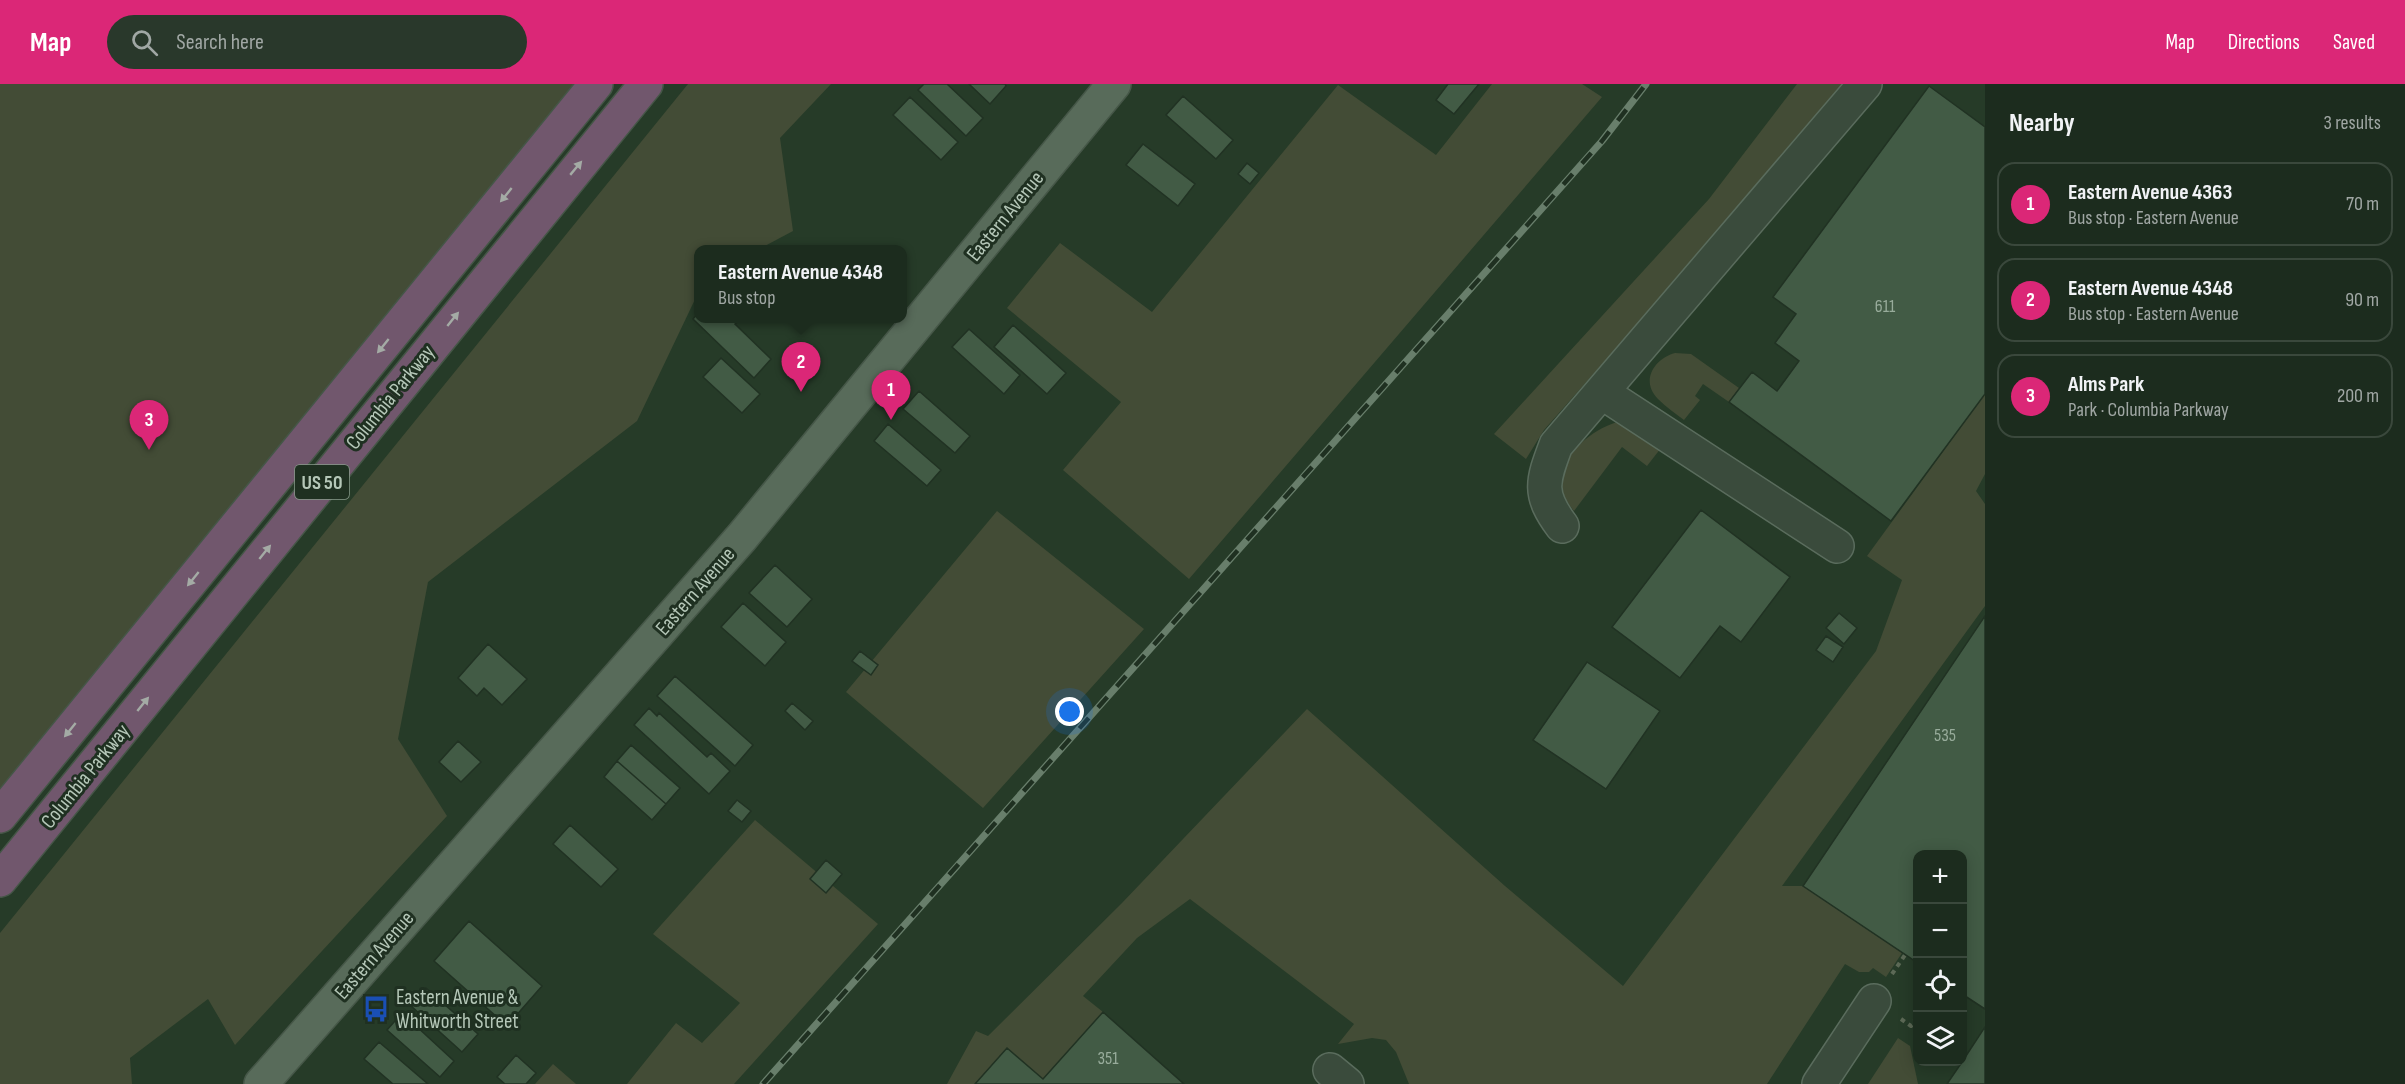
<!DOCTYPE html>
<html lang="en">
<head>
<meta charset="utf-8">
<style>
	:root { --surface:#1c2c1e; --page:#29382b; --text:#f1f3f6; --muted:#a0a7a4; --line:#3a483c; --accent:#db2777 }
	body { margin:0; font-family:"Sofia Sans Condensed",sans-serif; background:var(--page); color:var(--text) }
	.controls { position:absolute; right:18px; bottom:18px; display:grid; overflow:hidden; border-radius:12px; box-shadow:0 3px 15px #0003 }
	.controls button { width:54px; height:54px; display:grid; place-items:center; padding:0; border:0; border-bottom:2px solid var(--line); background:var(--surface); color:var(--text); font:30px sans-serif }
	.you { position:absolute; left:1070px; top:628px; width:21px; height:21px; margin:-15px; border:4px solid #fff; border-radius:50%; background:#1a73e8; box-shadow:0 0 0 9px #1a73e833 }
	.badge { display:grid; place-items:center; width:39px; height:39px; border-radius:50%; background:var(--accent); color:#fff; font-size:20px; font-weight:700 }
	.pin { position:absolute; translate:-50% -50px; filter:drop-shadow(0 2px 3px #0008) }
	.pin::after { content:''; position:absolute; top:32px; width:21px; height:18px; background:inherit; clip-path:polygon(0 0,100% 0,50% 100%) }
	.popup { position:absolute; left:694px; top:161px; width:213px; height:78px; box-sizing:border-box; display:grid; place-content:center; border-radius:12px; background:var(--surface); filter:drop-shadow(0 2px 4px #0005); font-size:20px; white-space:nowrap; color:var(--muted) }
	.popup b { font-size:22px; color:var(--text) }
	.popup::after { content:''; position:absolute; left:50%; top:100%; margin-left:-12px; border:12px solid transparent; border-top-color:var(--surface) }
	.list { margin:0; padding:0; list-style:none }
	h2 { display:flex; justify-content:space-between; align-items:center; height:78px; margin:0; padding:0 24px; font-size:26px }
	h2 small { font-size:20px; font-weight:400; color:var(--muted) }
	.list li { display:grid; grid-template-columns:39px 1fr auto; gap:18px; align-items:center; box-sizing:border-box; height:84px; margin:0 12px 12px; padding:0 12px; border:2px solid var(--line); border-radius:18px }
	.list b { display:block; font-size:22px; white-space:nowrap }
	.list p { margin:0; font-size:20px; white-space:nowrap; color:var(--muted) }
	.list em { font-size:20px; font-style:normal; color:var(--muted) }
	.icon { flex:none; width:33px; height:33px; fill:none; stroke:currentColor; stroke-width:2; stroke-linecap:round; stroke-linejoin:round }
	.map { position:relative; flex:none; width:1985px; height:1000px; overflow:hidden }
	header { display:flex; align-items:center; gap:36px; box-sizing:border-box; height:84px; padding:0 30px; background:var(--accent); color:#fff }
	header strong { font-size:28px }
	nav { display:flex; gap:33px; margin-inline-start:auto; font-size:21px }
	.search { width:420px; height:54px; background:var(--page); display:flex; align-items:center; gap:15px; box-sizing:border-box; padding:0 21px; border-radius:33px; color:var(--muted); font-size:22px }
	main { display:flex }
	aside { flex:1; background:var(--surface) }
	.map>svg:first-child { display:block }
	.green { fill:#434c36 }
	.building { fill:#425b45; stroke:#213223; stroke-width:1.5 }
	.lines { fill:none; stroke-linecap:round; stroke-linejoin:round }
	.minor-casing { stroke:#5a6c5d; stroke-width:36 }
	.major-casing { stroke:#465748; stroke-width:36 }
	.highway-casing { stroke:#455647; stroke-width:36 }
	.path { stroke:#5c6956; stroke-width:4; stroke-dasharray:4.5 4.5; stroke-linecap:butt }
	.minor { stroke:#3a4b3c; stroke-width:33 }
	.major { stroke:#586b5a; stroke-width:33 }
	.highway { stroke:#71576d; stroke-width:33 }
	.rail-casing { stroke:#687e6b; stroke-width:7 }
	.rail { stroke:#1f3021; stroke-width:4.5; stroke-dasharray:14; stroke-linecap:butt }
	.oneway { fill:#a4aba5 }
	.labels { text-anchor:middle; stroke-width:6; stroke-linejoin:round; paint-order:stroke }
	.number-label { font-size:18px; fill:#98ac9b }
	.shield { fill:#1f3021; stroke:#889a8b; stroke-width:1.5 }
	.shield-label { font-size:20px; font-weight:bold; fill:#b5c7b8 }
	.street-label { font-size:21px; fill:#b5c7b8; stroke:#1f3021 }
	.poi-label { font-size:21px; fill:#b5c7b8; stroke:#1f3021; text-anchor:start }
</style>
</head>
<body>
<header>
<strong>Map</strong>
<div class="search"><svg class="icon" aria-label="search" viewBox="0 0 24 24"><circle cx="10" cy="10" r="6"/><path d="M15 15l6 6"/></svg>Search here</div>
<nav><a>Map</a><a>Directions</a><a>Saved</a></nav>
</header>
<main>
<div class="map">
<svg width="1985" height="1000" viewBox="0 0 1985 1000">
	<rect width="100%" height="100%" fill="#263b28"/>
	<path class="green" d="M0,0h596l-596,732z
		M688,0h143l-51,54 13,93 -34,18 -60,1v41l-62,130 -209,161 -30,157 49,77 -212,229 -27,-46 -78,59 2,26h-132v-151z
		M1492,0h90l20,13 -413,482 -126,-109 58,-68 -114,-94 53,-65 92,69 186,-227 98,70z
		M1797,0h45l-206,250 -10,3 -82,93 -18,29 -32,-25 215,-235z
		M1675,269l16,1 48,34 -10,14 -26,-18 -8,12 5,4 -16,20c-9,-7 -18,-13 -26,-21 -18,-18 -4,-40 17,-46z
		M1985,310v80l-9,17 9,13v102l-203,280h21l99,67 -16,24 -13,-9 -4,4h-10l-14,-8 -78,120h-358l-13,-32 -10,-12 -14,-2 -34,6 16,-20 -164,-125 -53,39 -54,58 20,16 -60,67 -36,-31 -32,36h-28l29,-53 12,5 134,-133 185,-194 198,177 118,100 253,-335 26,-71 -35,-24z
		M1617,338l13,1 31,25 -14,18 -25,-19 -48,64c-6,-8 -12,-15 -13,-25 -2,-30 30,-56 56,-64z
		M997,427l147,118 -161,179 -137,-116z
		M755,736l123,104 -144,160h-107l49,-61 26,20 38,-40 -87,-69z
		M1898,954l12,8 8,38h-50z
		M553,980l23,20h-41z"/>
	<path class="building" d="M924,0h23l36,34 -17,18 -48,-46z
		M969,0h36l1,2 -16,18z
		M1448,0h31l-25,30 -18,-14z
		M1929,2l56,41v267l-94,127 -162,-119 23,-30 25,19 22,-30 -24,-18 21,-29 -23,-17z
		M1183,12l50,44 -17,19 -50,-44z
		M910,13l48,45 -17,18 -48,-45z
		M1143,60l52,40 -17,22 -52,-41z
		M1247,79l12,10 -9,11 -12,-10z
		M699,228v6h37l3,3 -4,3 36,35 -17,19 -61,-59z
		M1013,241l53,48 -19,21 -53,-47z
		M969,245l51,46 -16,19 -52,-47z
		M721,274l39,36 -18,19 -39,-36z
		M919,307l51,45 -15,17 -52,-44z
		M888,340l53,46 -14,16 -53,-45z
		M1701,426l89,67 -49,65 -21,-16 -40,52 -68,-51z
		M775,481l37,34 -25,28 -38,-34z
		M743,519l43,39 -21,24 -44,-39z
		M1839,529l18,15 -13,16 -18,-16z
		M1985,532v393l-23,-15v-140h-44v109l-115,-77z
		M1826,552l17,11 -10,15 -17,-12z
		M488,560l39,35 -25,26 -18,-17 -7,8 -19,-18z
		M860,567l18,14 -7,10 -19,-14z
		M1587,578l73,49 -54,78 -73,-49z
		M675,592l78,69 -18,21 -78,-70z
		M792,619l21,18 -8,9 -20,-19z
		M649,624l8,8 2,-3 48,44 4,-4 19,18 -21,23 -75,-69z
		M458,657l23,21 -20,20 -22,-20z
		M631,661l49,43 -14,16 -49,-43z
		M617,677l49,43 -14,16 -48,-43z
		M737,716l14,11 -9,11 -14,-11z
		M570,741l48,44 -17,18 -48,-43z
		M826,776l16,14 -16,19 -16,-14z
		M469,837l73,65 -35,40 -73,-65z
		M426,904l52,46 -16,18 -52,-47z
		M1103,928l81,72h-209l32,-36 36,31z
		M402,929l52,48 -14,16 -53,-47z
		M1985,943v57h-38l15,-22z
		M379,958l49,42h-35l-29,-25z
		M516,971l20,18 -10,11h-21l-8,-7z"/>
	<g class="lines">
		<g class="minor-casing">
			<path id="minor" d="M1603,309l234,153
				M1562,442c-24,-32 -20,-44 -6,-81l309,-361
				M1330,986l17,14
				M1819,1000l55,-83"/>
		</g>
		<g class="major-casing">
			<path id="major" d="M261,1000l481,-547 372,-453"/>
		</g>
		<g class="highway-casing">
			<path id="highway" d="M0,732l596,-732
				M0,796l646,-796"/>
		</g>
		<path class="path" d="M1892,890l13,-19
			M1901,935l10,7 7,-10
			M1962,962l7,5"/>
		<use href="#minor" class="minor"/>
		<use href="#major" class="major"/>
		<use href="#highway" class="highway"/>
		<g class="rail-casing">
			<path id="rail" d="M763,1000l839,-943 44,-57"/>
		</g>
		<use href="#rail" class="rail"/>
	</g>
	<defs><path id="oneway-solid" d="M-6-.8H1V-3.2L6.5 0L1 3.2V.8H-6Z" transform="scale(1.5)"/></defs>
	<g class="oneway">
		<use href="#oneway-solid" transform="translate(576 84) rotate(-50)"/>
		<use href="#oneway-solid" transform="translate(506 111) rotate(129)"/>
		<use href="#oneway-solid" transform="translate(453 235) rotate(-51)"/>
		<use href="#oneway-solid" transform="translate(383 262) rotate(129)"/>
		<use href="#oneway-solid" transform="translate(265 468) rotate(-51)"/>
		<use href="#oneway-solid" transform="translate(193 495) rotate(129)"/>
		<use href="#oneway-solid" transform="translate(143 620) rotate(-51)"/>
		<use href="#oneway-solid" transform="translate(70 646) rotate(129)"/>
	</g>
	<defs>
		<g id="bus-bare" transform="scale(2.07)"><path d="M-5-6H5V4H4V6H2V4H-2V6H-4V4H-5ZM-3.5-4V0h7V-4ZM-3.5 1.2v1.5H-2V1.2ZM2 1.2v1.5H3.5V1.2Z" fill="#1a4fb4" stroke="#1f3021" stroke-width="2.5" paint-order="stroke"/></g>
	</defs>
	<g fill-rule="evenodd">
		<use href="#bus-bare" x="376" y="925"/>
	</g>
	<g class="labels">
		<g class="number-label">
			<text x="1885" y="228">611</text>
			<text x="1945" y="657">535</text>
			<text x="1108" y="980">351</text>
		</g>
		<rect class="shield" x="295" y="381" width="54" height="34" rx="4.5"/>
		<g class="shield-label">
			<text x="322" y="405">US 50</text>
		</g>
		<g class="street-label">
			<text transform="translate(1005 132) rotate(-51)" y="7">Eastern Avenue</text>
			<text transform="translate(390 313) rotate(-51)" y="7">Columbia Parkway</text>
			<text transform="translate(695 507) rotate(-49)" y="7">Eastern Avenue</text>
			<text transform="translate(85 692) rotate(-51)" y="7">Columbia Parkway</text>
			<text transform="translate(374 871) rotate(-49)" y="7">Eastern Avenue</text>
		</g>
		<g class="poi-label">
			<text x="396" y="920">Eastern Avenue &amp;<tspan x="396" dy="24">Whitworth Street</tspan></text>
		</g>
	</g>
</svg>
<div class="controls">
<button>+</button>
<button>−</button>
<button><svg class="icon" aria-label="locate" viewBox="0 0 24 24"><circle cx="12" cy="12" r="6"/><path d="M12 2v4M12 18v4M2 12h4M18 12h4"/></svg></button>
<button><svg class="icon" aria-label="layers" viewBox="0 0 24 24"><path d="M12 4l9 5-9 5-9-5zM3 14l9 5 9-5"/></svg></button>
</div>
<div class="you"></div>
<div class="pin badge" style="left:891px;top:336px">1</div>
<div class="pin badge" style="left:801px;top:308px">2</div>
<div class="popup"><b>Eastern Avenue 4348</b>Bus stop</div>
<div class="pin badge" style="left:149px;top:366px">3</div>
</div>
<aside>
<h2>Nearby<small>3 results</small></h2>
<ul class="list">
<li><span class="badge">1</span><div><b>Eastern Avenue 4363</b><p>Bus stop · Eastern Avenue</p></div><em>70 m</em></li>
<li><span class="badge">2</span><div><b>Eastern Avenue 4348</b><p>Bus stop · Eastern Avenue</p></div><em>90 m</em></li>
<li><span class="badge">3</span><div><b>Alms Park</b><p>Park · Columbia Parkway</p></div><em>200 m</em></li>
</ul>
</aside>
</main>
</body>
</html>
